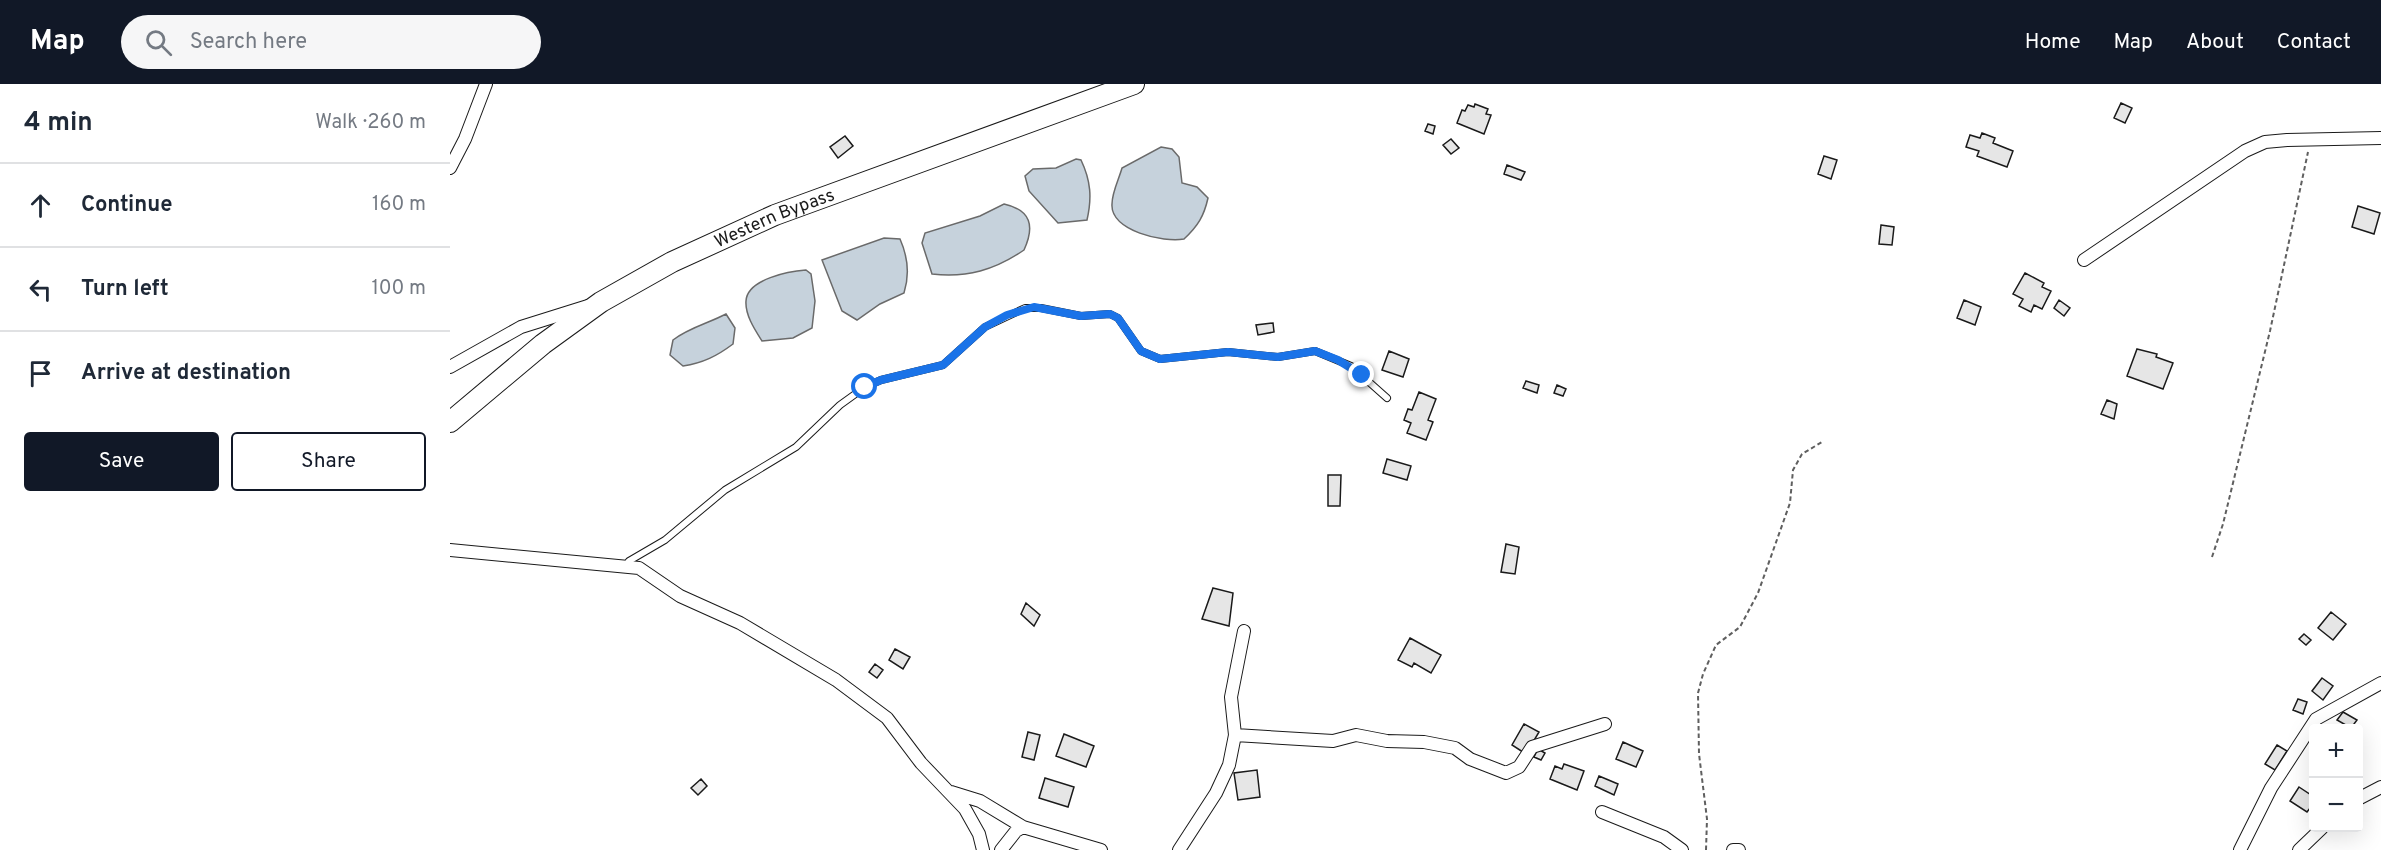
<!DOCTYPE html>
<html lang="en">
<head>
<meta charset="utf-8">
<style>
	:root { --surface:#fff; --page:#f6f6f7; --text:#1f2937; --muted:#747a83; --line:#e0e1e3; --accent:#111827 }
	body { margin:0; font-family:Overpass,sans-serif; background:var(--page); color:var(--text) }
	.controls { position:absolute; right:18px; bottom:18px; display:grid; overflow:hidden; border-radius:6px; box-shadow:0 6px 24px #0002 }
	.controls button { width:54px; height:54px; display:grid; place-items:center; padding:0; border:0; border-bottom:2px solid var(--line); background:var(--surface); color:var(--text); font:30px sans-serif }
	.stop { position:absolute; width:18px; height:18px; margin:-14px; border:4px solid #1a73e8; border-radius:50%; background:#fff }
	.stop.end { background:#1a73e8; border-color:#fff; box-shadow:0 2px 6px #0008 }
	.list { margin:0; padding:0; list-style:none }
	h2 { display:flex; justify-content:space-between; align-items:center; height:78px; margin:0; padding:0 24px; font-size:26px }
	h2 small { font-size:20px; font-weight:400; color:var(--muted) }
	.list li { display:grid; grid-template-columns:39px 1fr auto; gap:18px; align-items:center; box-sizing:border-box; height:84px; padding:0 24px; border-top:2px solid var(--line) }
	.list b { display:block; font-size:22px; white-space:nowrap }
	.list em { font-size:20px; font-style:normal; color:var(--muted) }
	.actions { display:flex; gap:12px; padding:18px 24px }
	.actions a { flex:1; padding:14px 0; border:2px solid var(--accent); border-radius:6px; text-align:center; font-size:21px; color:var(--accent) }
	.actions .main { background:var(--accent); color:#fff }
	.icon { flex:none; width:33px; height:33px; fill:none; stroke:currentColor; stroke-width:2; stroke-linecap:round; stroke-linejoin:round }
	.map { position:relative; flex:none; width:1931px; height:766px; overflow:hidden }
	header { display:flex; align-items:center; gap:36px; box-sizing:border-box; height:84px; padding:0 30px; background:var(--accent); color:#fff }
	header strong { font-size:28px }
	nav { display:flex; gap:33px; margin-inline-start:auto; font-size:21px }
	.search { width:420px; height:54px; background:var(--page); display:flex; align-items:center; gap:15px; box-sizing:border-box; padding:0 21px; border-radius:33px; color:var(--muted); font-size:22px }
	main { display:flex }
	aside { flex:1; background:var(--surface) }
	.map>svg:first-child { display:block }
	.water { fill:#c6d2dc; stroke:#6a6a6a; stroke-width:1.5 }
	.building { fill:#e6e6e6; stroke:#1a1a1a; stroke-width:1.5 }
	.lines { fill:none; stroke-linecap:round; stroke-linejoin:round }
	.service-casing { stroke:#1a1a1a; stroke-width:8 }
	.minor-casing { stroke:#1a1a1a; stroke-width:14 }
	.primary-casing { stroke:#1a1a1a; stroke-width:22 }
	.path { stroke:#5f5f5f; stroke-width:2; stroke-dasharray:4.5 3; stroke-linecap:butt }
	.service { stroke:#fff; stroke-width:6 }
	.minor { stroke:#fff; stroke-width:12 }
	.primary { stroke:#fff; stroke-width:20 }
	.route { stroke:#1a73e8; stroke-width:8 }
	.labels { text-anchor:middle; stroke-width:4.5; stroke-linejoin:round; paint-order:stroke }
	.street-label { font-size:18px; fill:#1a1a1a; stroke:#fff }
</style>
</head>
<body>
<header>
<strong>Map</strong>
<div class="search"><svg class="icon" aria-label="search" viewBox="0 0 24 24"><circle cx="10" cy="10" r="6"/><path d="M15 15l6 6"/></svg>Search here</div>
<nav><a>Home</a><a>Map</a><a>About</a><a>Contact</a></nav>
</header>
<main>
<aside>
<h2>4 min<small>Walk · 260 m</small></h2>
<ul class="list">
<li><svg class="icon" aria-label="ahead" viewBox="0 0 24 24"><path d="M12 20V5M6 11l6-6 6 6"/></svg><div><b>Continue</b></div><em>160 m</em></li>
<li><svg class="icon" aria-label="left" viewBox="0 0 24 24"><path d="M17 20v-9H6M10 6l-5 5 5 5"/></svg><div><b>Turn left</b></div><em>100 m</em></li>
<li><svg class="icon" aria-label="arrive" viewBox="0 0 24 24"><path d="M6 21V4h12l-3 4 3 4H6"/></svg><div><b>Arrive at destination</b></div></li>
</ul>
<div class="actions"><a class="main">Save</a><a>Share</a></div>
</aside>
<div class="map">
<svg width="1931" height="766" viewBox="0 0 1931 766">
	<rect width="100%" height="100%" fill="#fff"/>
	<path class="water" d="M711,63l11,2 7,8 3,26 15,4 11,11c-4,18 -10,28 -24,41 -20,4 -74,-8 -72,-35 0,-12 7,-25 10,-36z
		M626,75l5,1c10,21 11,38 6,60l-29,3 -29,-32 -4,-15 8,-7 23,-1z
		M554,120c27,6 31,22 20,46 -29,20 -57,28 -92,24l-10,-31 3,-10 55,-17z
		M434,154l16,1c8,18 10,35 4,54l-24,11 -23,16 -15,-9 -20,-51z
		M356,186l5,4 4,27 -3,27 -19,10 -31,3c-7,-11 -17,-26 -16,-40 1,-22 44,-30 60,-31z
		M276,230l9,14 -2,16c-16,12 -30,19 -50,22l-13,-11 3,-15c15,-12 36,-17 53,-26z"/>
	<path class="building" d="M1671,19l11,5 -7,15 -11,-5z
		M1025,20l13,5 -2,5 5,1 -7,19 -27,-11 5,-13 3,1 3,-6 6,2z
		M978,40l7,2 -2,8 -8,-3z
		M1532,49l13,5 -2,5 20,8 -6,16 -30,-11 2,-5 -13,-4 4,-12 10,3z
		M395,52l8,10 -15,12 -8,-11z
		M1001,55l8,9 -8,6 -8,-9z
		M1374,72l13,4 -6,19 -13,-5z
		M1057,81l18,7 -4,8 -17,-6z
		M1908,122l22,7 -6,21 -22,-7z
		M1431,141l13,2 -2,18 -13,-1z
		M1575,189l19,10 -2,4 9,4 -9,18 -8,-4 -3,7 -12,-6 4,-7 -10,-5z
		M1514,216l17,7 -6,18 -18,-7z
		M1609,216l11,8 -6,8 -10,-8z
		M823,239l1,9 -16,3 -2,-10z
		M1687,265l20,5 -1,3 17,6 -10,26 -36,-13z
		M939,267l20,8 -6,18 -21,-7z
		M1076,297l13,4 -2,8 -14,-5z
		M1107,301l9,4 -3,7 -9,-3z
		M969,308l17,7 -8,21 5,2 -7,18 -19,-7 4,-10 -7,-3 4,-11 4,1z
		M1657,316l10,4 -3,15 -13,-5z
		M937,375l24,7 -4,14 -24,-7z
		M878,391h13l-1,31h-12z
		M1056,460l13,3 -4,27 -14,-2z
		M763,504l20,5 -4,33 -27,-7z
		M576,519l14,12 -6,11 -13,-12z
		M1881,528l15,12 -13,16 -15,-12z
		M1854,550l7,6 -5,5 -7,-6z
		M960,554l31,17 -10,18 -17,-10 -2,4 -14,-7z
		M445,565l15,8 -7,12 -14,-9z
		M425,580l8,6 -6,8 -8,-6z
		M1872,594l11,8 -10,14 -11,-9z
		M1848,615l9,3 -4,12 -10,-4z
		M1893,628l14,8 -6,8 -14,-8z
		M1074,640l15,8 -13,22 -14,-9z
		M578,648l12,3 -6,25 -12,-3z
		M614,650l30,12 -8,21 -30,-11z
		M1173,658l20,9 -7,16 -20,-8z
		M1827,661l10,6 -12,19 -10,-6z
		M1088,665l7,4 -4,7 -7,-3z
		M1114,680l20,7 -7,19 -27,-11 5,-13 7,3z
		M807,686l3,27 -22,3 -4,-27z
		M1149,692l19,8 -4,11 -19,-9z
		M595,694l29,9 -6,20 -29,-9z
		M251,695l6,7 -9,9 -7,-7z
		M1849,703l15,10v6l-7,9 -17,-11z"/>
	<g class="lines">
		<g class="service-casing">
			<path id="service" d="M175,483l4,-6 36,-21 60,-50 71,-43 44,-42 25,-18 16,-7 62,-15 42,-38 40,-19h16l40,8 29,-2 8,4 23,33 19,8 68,-7 50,5 37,-6 36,15 36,32"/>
		</g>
		<g class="minor-casing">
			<path id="minor" d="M0,84l15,-29 21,-55
				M1634,176l161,-109 20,-9 22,-2 94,-2
				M0,283l71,-40 67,-21
				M0,466l189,18 41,28 60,27 96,57 51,38 34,45 44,46 14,25 4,16
				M785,651l98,6 23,-6 31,6 37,1 31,6 15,11 36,14 13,-6 13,-20 73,-23
				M501,708l29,9 43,26
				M1908,715l23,-12
				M1152,728l62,25 18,13
				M551,766l15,-19 7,-4 78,23
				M729,766l37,-57 13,-28 6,-30 -4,-38 13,-66
				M1283,766h6
				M1790,766l31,-62 45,-69 65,-36
				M1849,766l23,-22"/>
		</g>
		<g class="primary-casing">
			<g id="primary">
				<path id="s1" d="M0,338l93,-78 58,-42 71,-40 103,-47 359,-131"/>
			</g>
		</g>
		<path class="path" d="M1762,473l11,-33 47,-193 38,-179
			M1256,766l1,-31 -8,-65 -1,-61 5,-19 13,-29 24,-18 18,-34 32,-90 3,-33 9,-16 20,-12"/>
		<use href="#service" class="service"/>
		<use href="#minor" class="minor"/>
		<use href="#primary" class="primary"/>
	</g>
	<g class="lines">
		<path class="route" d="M415,303l16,-7 62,-15 42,-38 22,-12 27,-8 47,9 29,-2 8,4 23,33 19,8 68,-7 50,5 37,-6 23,9 24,15"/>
	</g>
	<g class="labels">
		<g class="street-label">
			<text dy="6" stroke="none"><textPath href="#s1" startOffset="386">Western Bypass</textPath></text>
		</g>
	</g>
</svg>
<div class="controls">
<button>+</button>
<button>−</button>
</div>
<div class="stop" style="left:415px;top:303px"></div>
<div class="stop end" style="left:912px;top:291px"></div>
</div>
</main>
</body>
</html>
